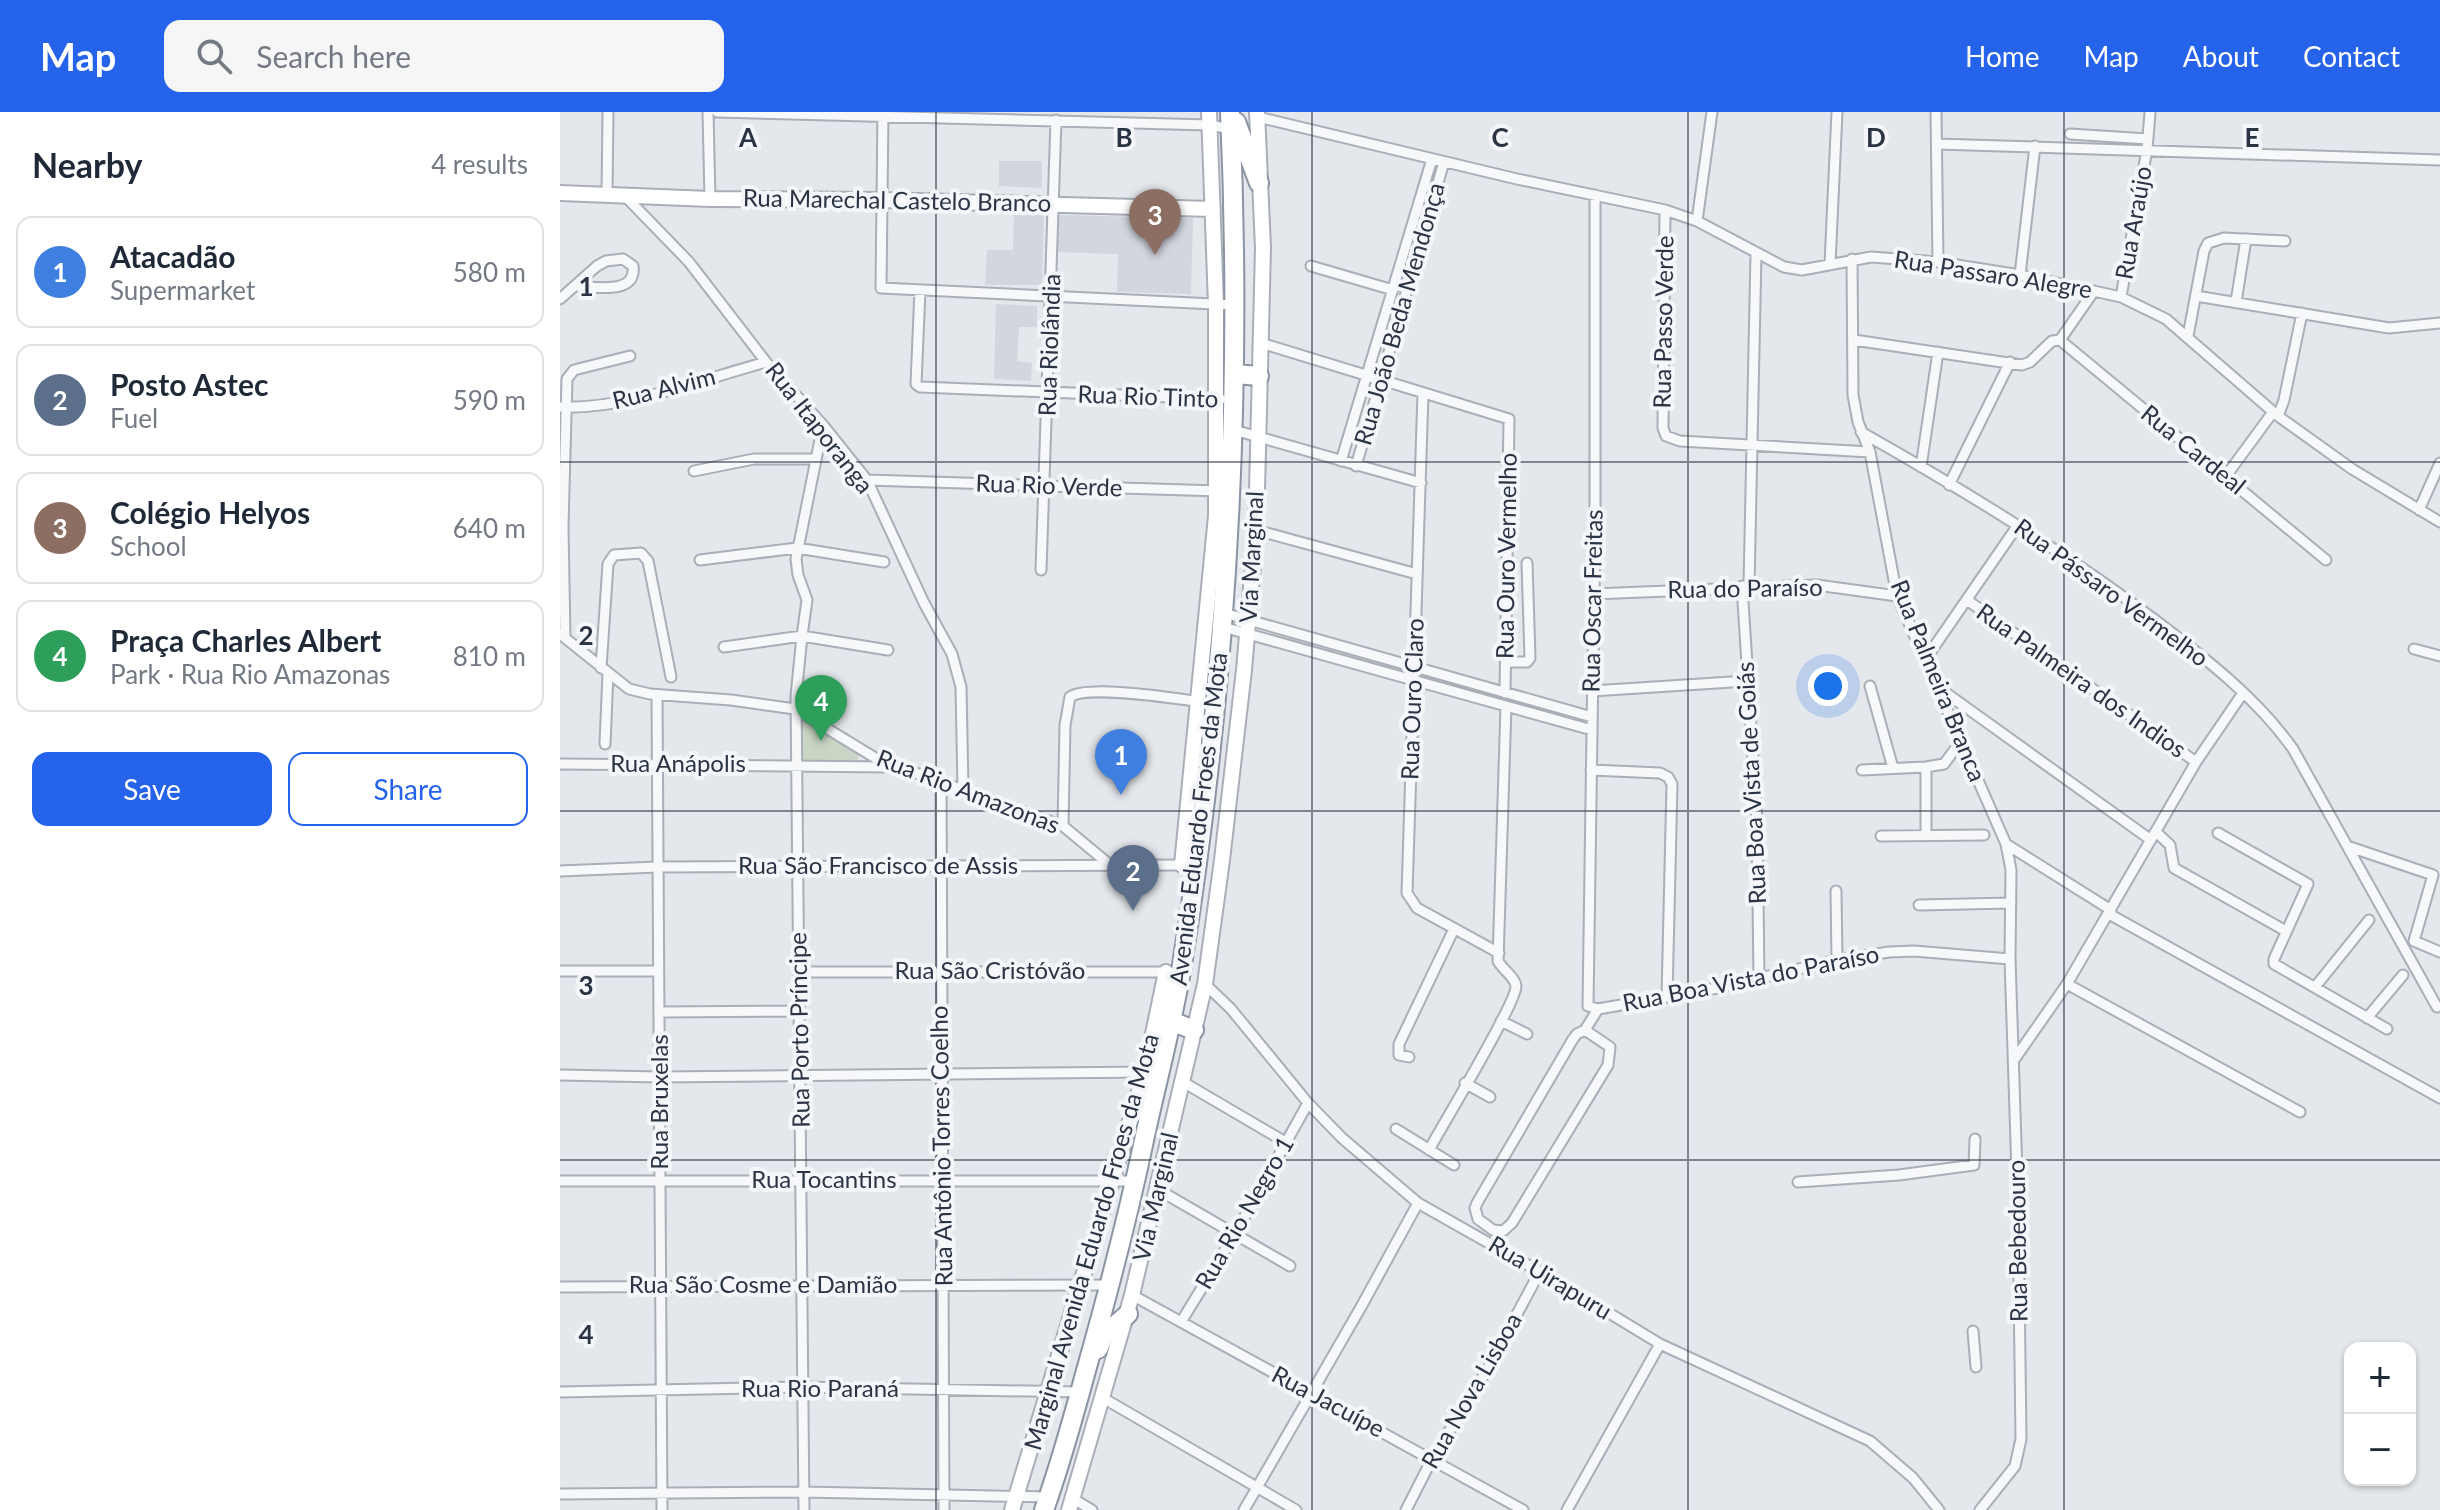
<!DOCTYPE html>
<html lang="en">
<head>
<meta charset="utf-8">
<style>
	:root { --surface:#fff; --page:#f6f6f7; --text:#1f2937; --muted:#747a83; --line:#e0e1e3; --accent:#2563eb }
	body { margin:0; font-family:Lato,sans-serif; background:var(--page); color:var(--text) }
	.controls { position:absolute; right:24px; bottom:24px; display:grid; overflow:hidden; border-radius:16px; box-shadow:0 2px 6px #0004 }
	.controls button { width:72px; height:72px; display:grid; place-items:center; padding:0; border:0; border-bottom:2px solid var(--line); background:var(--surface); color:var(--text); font:40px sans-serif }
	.you { position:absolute; left:1268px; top:574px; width:28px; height:28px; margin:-20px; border:6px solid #fff; border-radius:50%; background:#1a73e8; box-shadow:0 0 0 12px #1a73e833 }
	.badge { display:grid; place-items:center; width:52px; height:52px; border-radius:50%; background:var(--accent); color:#fff; font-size:26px; font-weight:700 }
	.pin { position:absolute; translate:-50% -66px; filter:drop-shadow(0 2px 4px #0008) }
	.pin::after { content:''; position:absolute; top:42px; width:28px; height:24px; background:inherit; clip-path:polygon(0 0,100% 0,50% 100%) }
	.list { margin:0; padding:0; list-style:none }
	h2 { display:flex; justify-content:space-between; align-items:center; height:104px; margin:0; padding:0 32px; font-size:34px }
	h2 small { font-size:26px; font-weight:400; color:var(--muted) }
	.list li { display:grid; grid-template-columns:52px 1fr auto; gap:24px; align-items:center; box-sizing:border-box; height:112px; margin:0 16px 16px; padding:0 16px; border:2px solid var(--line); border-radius:16px }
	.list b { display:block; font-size:30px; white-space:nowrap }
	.list p { margin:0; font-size:26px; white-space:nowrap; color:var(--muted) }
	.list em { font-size:26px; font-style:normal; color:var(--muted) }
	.actions { display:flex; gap:16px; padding:24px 32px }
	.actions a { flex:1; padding:18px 0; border:2px solid var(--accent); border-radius:16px; text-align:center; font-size:28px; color:var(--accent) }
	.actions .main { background:var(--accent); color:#fff }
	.icon { flex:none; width:44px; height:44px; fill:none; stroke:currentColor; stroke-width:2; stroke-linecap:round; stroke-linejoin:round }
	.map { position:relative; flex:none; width:1880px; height:1398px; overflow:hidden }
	header { display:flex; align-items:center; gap:48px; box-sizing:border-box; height:112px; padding:0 40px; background:var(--accent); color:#fff }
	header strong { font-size:38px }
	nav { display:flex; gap:44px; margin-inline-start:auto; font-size:28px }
	.search { width:560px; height:72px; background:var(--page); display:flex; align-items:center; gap:20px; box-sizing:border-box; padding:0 28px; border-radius:16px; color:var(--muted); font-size:30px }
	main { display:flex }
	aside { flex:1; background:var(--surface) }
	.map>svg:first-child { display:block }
	.built { fill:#d2d6de }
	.green { fill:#c9d6c5 }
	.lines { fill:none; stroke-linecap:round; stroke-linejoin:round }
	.street-casing { stroke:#a9aeb7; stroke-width:13 }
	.secondary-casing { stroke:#a9aeb7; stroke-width:18 }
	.highway-casing { stroke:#8b94a3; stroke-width:22 }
	.street { stroke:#f7f8fa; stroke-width:9 }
	.secondary { stroke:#fff; stroke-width:14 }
	.highway { stroke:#fff; stroke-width:18 }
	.grid { fill:none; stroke:#2b3445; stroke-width:2; stroke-opacity:0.55 }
	.labels { text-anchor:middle; stroke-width:8; stroke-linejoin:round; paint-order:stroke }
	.street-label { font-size:24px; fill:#2b3445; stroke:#f4f6f9 }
	.grid-label { font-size:26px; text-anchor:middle; font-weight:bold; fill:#2b3445; stroke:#f4f6f9; stroke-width:8; stroke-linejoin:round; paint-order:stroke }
</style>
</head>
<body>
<header>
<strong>Map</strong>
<div class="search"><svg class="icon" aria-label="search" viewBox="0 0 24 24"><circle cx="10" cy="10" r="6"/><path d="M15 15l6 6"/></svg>Search here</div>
<nav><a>Home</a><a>Map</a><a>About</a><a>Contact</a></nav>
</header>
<main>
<aside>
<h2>Nearby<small>4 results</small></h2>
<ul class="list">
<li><span class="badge" style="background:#3f7fe0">1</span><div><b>Atacadão</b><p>Supermarket</p></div><em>580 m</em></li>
<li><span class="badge" style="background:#5c6f8a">2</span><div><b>Posto Astec</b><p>Fuel</p></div><em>590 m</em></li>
<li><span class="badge" style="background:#8d6e63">3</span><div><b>Colégio Helyos</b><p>School</p></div><em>640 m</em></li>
<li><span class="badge" style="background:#2e9e5b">4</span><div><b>Praça Charles Albert</b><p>Park · Rua Rio Amazonas</p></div><em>810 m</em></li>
</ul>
<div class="actions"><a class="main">Save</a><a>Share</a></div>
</aside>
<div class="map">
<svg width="1880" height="1398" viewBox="0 0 1880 1398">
	<rect width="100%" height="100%" fill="#e4e7ec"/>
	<path class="built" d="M439,49h43v27l-43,-2z
		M454,100l30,1 -2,72h-57l2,-35h26z
		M496,103l137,3 -2,76 -74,-2 1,-38 -62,-2z
		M436,192l41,2v21h-18l-2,34 15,2 -1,18 -37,-2z"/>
	<path class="green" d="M241,603l59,39 -3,6 -56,1z"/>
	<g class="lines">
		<g class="street-casing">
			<path id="street" d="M148,0l2,87
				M157,0l493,13 21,4
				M323,0l-2,176 354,17
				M1376,0l2,150
				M698,5l259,62 148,31 32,11 87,46 18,3 69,-13 67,5 82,13 101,22 45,22 112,97 74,53 88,53
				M1510,22l78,5
				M1377,32l503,16
				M47,82l1,-82
				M64,83l65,67 77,100 57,63 44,55 57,123 28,51 9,33 2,101
				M1035,83v332l-7,479 10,3 120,-21 119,-28 52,-8 25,-1 96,8
				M1105,98l-2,218 3,8 14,5 190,11
				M1137,109l15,-109
				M1292,147l1,136 5,27 12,30 27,144 109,248 5,26 -1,89 8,245 3,235 -6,27 -35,44
				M1270,152l7,-152
				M751,154l82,24
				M1460,163l15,-129
				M360,178l-4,94 4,3 301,12
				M1636,184l193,32 51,-5
				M1561,185l26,-148 3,-36
				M0,187l37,-33 9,-5 17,-2 10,7c4,29 -37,21 -56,20
				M1676,190l10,-63
				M1628,224l16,-85 4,-8 16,-5 61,3
				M1294,228l168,25 8,-3 22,-21 8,-1
				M1500,228l266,220
				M1500,228l34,-49
				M701,231l248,76 -4,274
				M863,281l-16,500 10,15 82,45
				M0,295c64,3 144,-28 206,-45
				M1718,304l6,-16 18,-87
				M674,318l187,53
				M1301,320c101,57 201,118 294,188 50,38 102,78 138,129l144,258
				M781,349l91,-302
				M796,354l88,-304
				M1361,355l17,-115
				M134,359l60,-12h62
				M1666,364l47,-64
				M307,368l352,11
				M1389,373l61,-123
				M1859,398l21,-47
				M696,418l161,44
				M140,448l97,-12 87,14
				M481,458l15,-450
				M1182,474l15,235 2,158
				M1189,474l7,-332
				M1033,482l224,-9 80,11
				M1407,488l229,162
				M664,501l368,104
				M663,515l369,103
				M0,522l69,55 21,5 81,6 64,9 82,50 186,67 47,39
				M5,526l-2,-112 4,-147 7,-9 56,-14
				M164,535l78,-11 5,-36 -9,-25 -2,-16 27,-134
				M1854,537l26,7
				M1365,548l93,-135
				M946,550h21l3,-4 -3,-95
				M41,556l7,-104 6,-9 27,-2 7,8 23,116
				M1310,574l23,82
				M1379,576l212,152
				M1032,579l155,-10
				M97,583l5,815
				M45,632l3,-71
				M0,652l329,3
				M1366,655v69
				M1031,658l69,3 8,4 4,7 -5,213
				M1302,658l64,-3 18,-3 17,-23
				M381,670l3,728
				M503,714l2,-101 5,-28c18,-13 107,2 133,5
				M1596,720l14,13 4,23 112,63
				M1658,721l90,51 -34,75v5l113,65
				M1321,724l103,-1
				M1446,732l105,66
				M1787,734l86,29 -19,66 26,11
				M0,759l97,-4 527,-2
				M1276,779l1,69
				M1359,793l92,-2
				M1549,802l331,184
				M0,859h98
				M240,860h369
				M645,872l26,25 77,94 34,35 76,65 145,82 97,59 210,97 43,37 26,32
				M1507,872l233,128
				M1755,875l54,-67
				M100,900l139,-1
				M1807,906l36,-43
				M941,909l26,13
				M1025,918l25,17 -2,18 -96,158 -9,8 -10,-1 -15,-11 -3,-11 2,-5 96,-164 4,-5z
				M1025,918l13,-21
				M849,945l-10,-2v-11l55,-115
				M1454,948l53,-76 129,-222 47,-69
				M0,963l99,2 490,-5
				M623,970l104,61
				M905,971l25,14
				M836,1017l58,36
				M869,1038c13,-24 88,-148 87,-164 -1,-9 -14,-17 -18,-25l8,-255
				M0,1069h575
				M1238,1070l101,-7 75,-10 1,-26
				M597,1077l133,77
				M0,1175l550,-2
				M572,1183l391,215
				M621,1210l54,-88 73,-131
				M1413,1219l3,36
				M0,1280l243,-5 277,5
				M543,1286l193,112
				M0,1382l244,-2 244,5
				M512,1386l20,12
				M244,1398l-8,-814 6,-60 86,14
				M684,1398l117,-203 57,-104
				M846,1398l26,-51 55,-89 52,-97
				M1007,1398l93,-166"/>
		</g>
		<g class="secondary-casing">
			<path id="secondary" d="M0,81l150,6 171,1 332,9
				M622,753l34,-349v-211l-7,-193
				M452,1398l133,-438 21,-100
				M509,1398l63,-215 73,-311 17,-124 22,-190 12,-140 7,-282 -6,-136"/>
		</g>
		<g class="highway-casing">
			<path id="highway" d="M676,10l23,61
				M675,262l24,2
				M611,909l23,9
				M538,1237l7,-15 23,-20
				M484,1398c17,-47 30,-95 43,-143 21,-74 40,-147 56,-222 12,-57 28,-115 38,-174 46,-284 62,-571 49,-859"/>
		</g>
		<use href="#street" class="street"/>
		<use href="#secondary" class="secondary"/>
		<use href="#highway" class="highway"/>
	</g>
	<path class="grid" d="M376,0v1398M752,0v1398M1128,0v1398M1504,0v1398M0,350h1880M0,699h1880M0,1048h1880"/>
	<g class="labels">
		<g class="street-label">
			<text transform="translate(337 89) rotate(1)" y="8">Rua Marechal Castelo Branco</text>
			<text transform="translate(1574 111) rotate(-80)" y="8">Rua Araújo</text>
			<text transform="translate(1433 163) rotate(9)" y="8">Rua Passaro Alegre</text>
			<text transform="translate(840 202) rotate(-74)" y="8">Rua João Beda Mendonça</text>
			<text transform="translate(1104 210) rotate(-89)" y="8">Rua Passo Verde</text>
			<text transform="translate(490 233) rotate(-88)" y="8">Rua Riolândia</text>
			<text transform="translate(104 277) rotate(-14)" y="8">Rua Alvim</text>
			<text transform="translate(588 285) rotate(2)" y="8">Rua Rio Tinto</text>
			<text transform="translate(259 316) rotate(52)" y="8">Rua Itaporanga</text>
			<text transform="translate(1633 338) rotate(39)" y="8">Rua Cardeal</text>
			<text transform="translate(489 374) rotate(2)" y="8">Rua Rio Verde</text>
			<text transform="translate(947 444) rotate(-89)" y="8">Rua Ouro Vermelho</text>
			<text transform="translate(692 445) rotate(-87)" y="8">Via Marginal</text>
			<text transform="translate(1185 477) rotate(-1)" y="8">Rua do Paraíso</text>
			<text transform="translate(1551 481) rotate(36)" y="8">Rua Pássaro Vermelho</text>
			<text transform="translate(1033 489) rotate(-89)" y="8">Rua Oscar Freitas</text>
			<text transform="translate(1378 569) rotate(68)" y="8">Rua Palmeira Branca</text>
			<text transform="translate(1521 569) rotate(35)" y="8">Rua Palmeira dos Indios</text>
			<text transform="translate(853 587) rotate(-88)" y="8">Rua Ouro Claro</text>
			<text x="118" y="660">Rua Anápolis</text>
			<text transform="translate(1192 671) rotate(-93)" y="8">Rua Boa Vista de Goiás</text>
			<text transform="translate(408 680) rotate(21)" y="8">Rua Rio Amazonas</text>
			<text transform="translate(639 707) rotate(-83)" y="8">Avenida Eduardo Froes da Mota</text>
			<text x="318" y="762">Rua São Francisco de Assis</text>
			<text x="430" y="867">Rua São Cristóvão</text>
			<text transform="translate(1191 867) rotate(-11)" y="8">Rua Boa Vista do Paraíso</text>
			<text transform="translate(240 918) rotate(-91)" y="8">Rua Porto Príncipe</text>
			<text transform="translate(100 990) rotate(-90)" y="8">Rua Bruxelas</text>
			<text transform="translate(382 1034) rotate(-91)" y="8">Rua Antônio Torres Coelho</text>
			<text x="264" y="1076">Rua Tocantins</text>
			<text transform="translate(596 1085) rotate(-77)" y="8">Via Marginal</text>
			<text transform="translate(685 1101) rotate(-60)" y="8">Rua Rio Negro 1</text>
			<text transform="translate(1458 1129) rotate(-91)" y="8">Rua Bebedouro</text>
			<text transform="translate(532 1130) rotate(-74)" y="8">Marginal Avenida Eduardo Froes da Mota</text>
			<text transform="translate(990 1166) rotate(31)" y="8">Rua Uirapuru</text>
			<text x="203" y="1181">Rua São Cosme e Damião</text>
			<text x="260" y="1285">Rua Rio Paraná</text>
			<text transform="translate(912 1279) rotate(-60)" y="8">Rua Nova Lisboa</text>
			<text transform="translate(768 1290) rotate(28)" y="8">Rua Jacuípe</text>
		</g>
	</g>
	<g class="grid-label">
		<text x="188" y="35">A</text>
		<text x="564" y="35">B</text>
		<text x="940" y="35">C</text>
		<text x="1316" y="35">D</text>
		<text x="1692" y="35">E</text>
		<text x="26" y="184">1</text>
		<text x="26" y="533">2</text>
		<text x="26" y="883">3</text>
		<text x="26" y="1232">4</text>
	</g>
</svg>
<div class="controls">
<button>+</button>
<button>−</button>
</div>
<div class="you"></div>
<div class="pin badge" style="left:561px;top:683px;background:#3f7fe0">1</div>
<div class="pin badge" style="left:573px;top:799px;background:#5c6f8a">2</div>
<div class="pin badge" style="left:595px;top:143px;background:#8d6e63">3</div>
<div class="pin badge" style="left:261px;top:629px;background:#2e9e5b">4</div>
</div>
</main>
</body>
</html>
